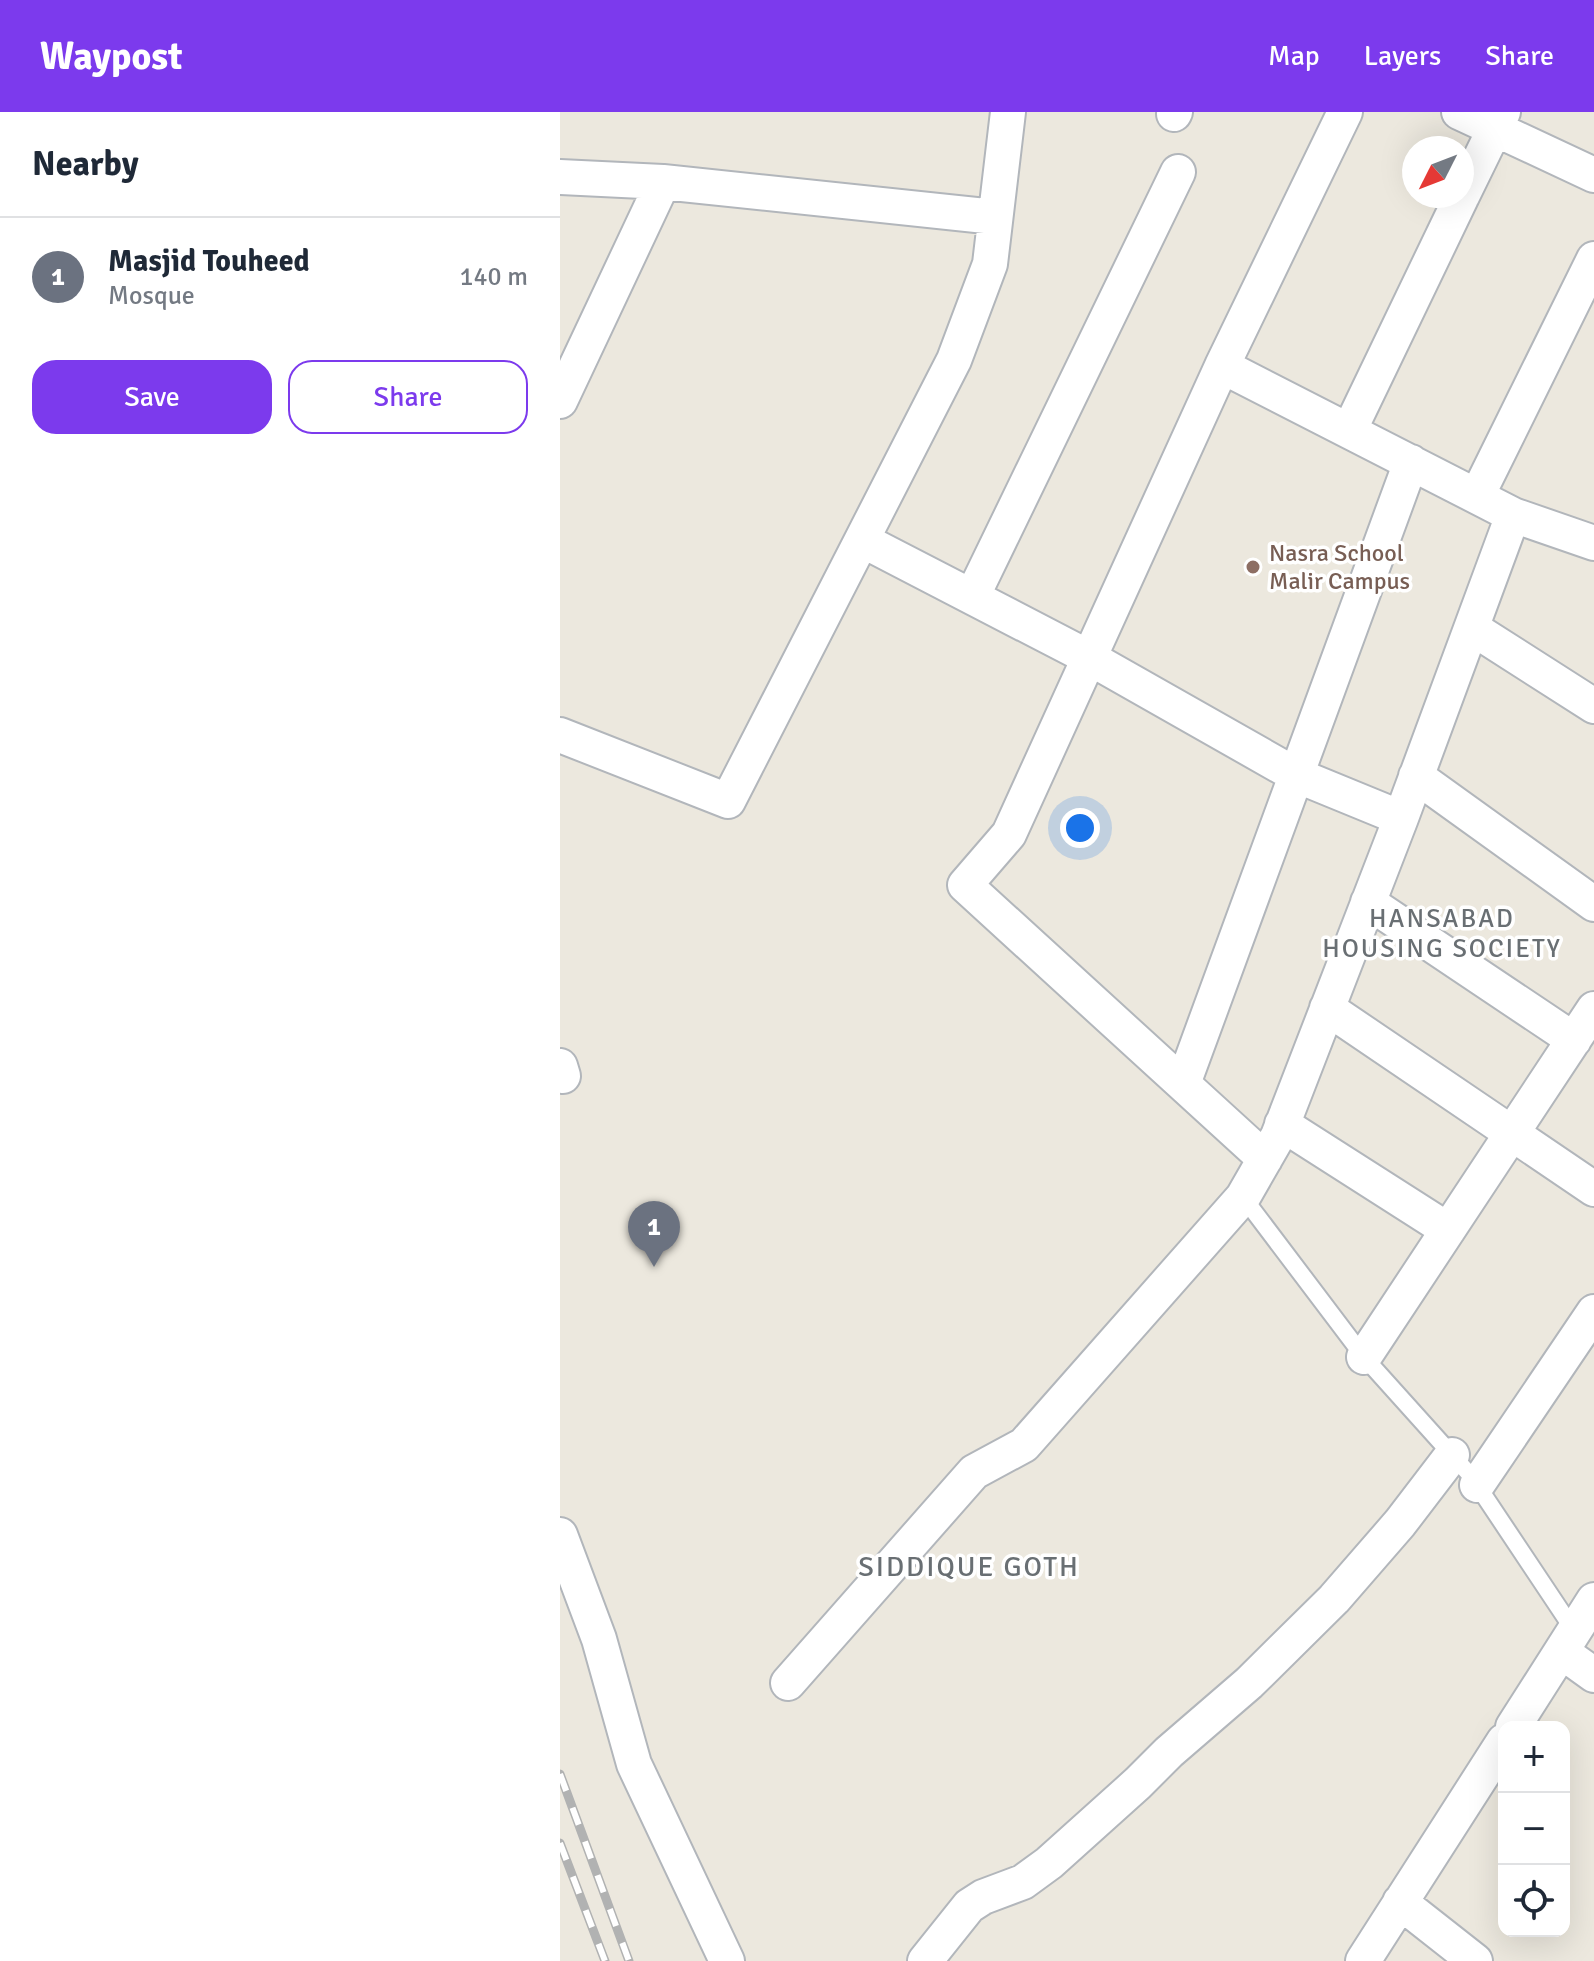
<!DOCTYPE html>
<html lang="en">
<head>
<meta charset="utf-8">
<style>
	:root { --surface:#fff; --page:#f6f6f7; --text:#1f2937; --muted:#747a83; --line:#e0e1e3; --accent:#7c3aed }
	body { margin:0; font-family:Signika,sans-serif; background:var(--page); color:var(--text) }
	.controls { position:absolute; right:24px; bottom:24px; display:grid; overflow:hidden; border-radius:16px; box-shadow:0 8px 32px #0002 }
	.controls button { width:72px; height:72px; display:grid; place-items:center; padding:0; border:0; border-bottom:2px solid var(--line); background:var(--surface); color:var(--text); font:40px sans-serif }
	.compass { position:absolute; left:842px; top:24px; width:72px; height:72px; border-radius:50%; background:var(--surface); box-shadow:0 8px 32px #0002; rotate:228deg }
	.you { position:absolute; left:520px; top:716px; width:28px; height:28px; margin:-20px; border:6px solid #fff; border-radius:50%; background:#1a73e8; box-shadow:0 0 0 12px #1a73e833 }
	.badge { display:grid; place-items:center; width:52px; height:52px; border-radius:50%; background:var(--accent); color:#fff; font-size:26px; font-weight:700 }
	.pin { position:absolute; translate:-50% -66px; filter:drop-shadow(0 2px 4px #0008) }
	.pin::after { content:''; position:absolute; top:42px; width:28px; height:24px; background:inherit; clip-path:polygon(0 0,100% 0,50% 100%) }
	.list { margin:0; padding:0; list-style:none }
	h2 { display:flex; justify-content:space-between; align-items:center; height:104px; margin:0; padding:0 32px; font-size:34px }
	h2 small { font-size:26px; font-weight:400; color:var(--muted) }
	.list li { display:grid; grid-template-columns:52px 1fr auto; gap:24px; align-items:center; box-sizing:border-box; height:120px; padding:0 32px; border-top:2px solid var(--line) }
	.list b { display:block; font-size:30px; white-space:nowrap }
	.list p { margin:0; font-size:26px; white-space:nowrap; color:var(--muted) }
	.list em { font-size:26px; font-style:normal; color:var(--muted) }
	.actions { display:flex; gap:16px; padding:24px 32px }
	.actions a { flex:1; padding:18px 0; border:2px solid var(--accent); border-radius:24px; text-align:center; font-size:28px; color:var(--accent) }
	.actions .main { background:var(--accent); color:#fff }
	.icon { flex:none; width:44px; height:44px; fill:none; stroke:currentColor; stroke-width:2; stroke-linecap:round; stroke-linejoin:round }
	.map { position:relative; flex:none; width:1034px; height:1849px; overflow:hidden }
	header { display:flex; align-items:center; gap:48px; box-sizing:border-box; height:112px; padding:0 40px; background:var(--accent); color:#fff }
	header strong { font-size:38px }
	nav { display:flex; gap:44px; margin-inline-start:auto; font-size:28px }
	main { display:flex }
	aside { flex:1; background:var(--surface) }
	.map>svg:first-child { display:block }
	.lines { fill:none; stroke-linecap:round; stroke-linejoin:round }
	.lane-casing { stroke:#b2b6bb; stroke-width:20 }
	.street-casing { stroke:#b2b6bb; stroke-width:38 }
	.lane { stroke:#fff; stroke-width:16 }
	.street { stroke:#fff; stroke-width:34 }
	.rail-casing { stroke:#b1b2b2; stroke-width:9 }
	.rail { stroke:#fff; stroke-width:6; stroke-dasharray:18; stroke-linecap:butt }
	.education-dot { fill:#8d6e63; stroke:#fff; stroke-width:3 }
	.labels { text-anchor:middle; stroke-width:7; stroke-linejoin:round; paint-order:stroke }
	.education-label { font-size:24px; fill:#785e54; stroke:#fff; text-anchor:start }
	.neighbourhood-label { font-size:26px; letter-spacing:2px; fill:#696f73; stroke:#fff }
	.quarter-label { font-size:28px; letter-spacing:2px; fill:#696f73; stroke:#fff }
</style>
</head>
<body>
<header>
<strong>Waypost</strong>
<nav><a>Map</a><a>Layers</a><a>Share</a></nav>
</header>
<main>
<aside>
<h2>Nearby<small></small></h2>
<ul class="list">
<li><span class="badge" style="background:#6b7280">1</span><div><b>Masjid Touheed</b><p>Mosque</p></div><em>140 m</em></li>
</ul>
<div class="actions"><a class="main">Save</a><a>Share</a></div>
</aside>
<div class="map">
<svg width="1034" height="1849" viewBox="0 0 1034 1849">
	<rect width="100%" height="100%" fill="#ece8de"/>
	<g class="lines">
		<g class="lane-casing">
			<path id="lane" d="M683,1085l121,160 107,119 104,156"/>
		</g>
		<g class="street-casing">
			<path id="street" d="M899,0l135,63
				M614,2l1,-2
				M0,65l103,5 332,35
				M902,84l41,-84
				M662,254l291,149
				M0,289l103,-219
				M789,319l113,-235
				M917,384l117,-237
				M302,428l226,117 208,118 105,43
				M412,485l206,-425
				M912,516l122,78
				M0,623l168,66 226,-441 36,-96 18,-152
				M856,664l178,128
				M808,790l206,138
				M767,896l267,181
				M0,954l3,10
				M623,972l228,-622
				M722,1012l166,106
				M705,1047l-300,-274 44,-51 213,-468 123,-254
				M804,1245l230,-348
				M917,1373l117,-173
				M0,1423l39,104 35,125 93,197
				M1002,1540l32,23
				M228,1571l186,-211 50,-27 219,-248 35,-61 123,-318 112,-303 81,28
				M953,1615l81,-127
				M840,1790l75,59
				M365,1849l44,-55 14,-9 40,-15 26,-19 89,-80 31,-31 80,-69 85,-84 66,-76 52,-68
				M803,1849l141,-220"/>
		</g>
		<use href="#lane" class="lane"/>
		<use href="#street" class="street"/>
		<g class="rail-casing">
			<path id="rail" d="M0,1662l69,187
				M0,1731l45,118"/>
		</g>
		<use href="#rail" class="rail"/>
	</g>
	<circle class="education-dot" cx="693" cy="455" r="8"/>
	<g class="labels">
		<g class="education-label">
			<text x="709" y="449">Nasra School<tspan x="709" dy="28">Malir Campus</tspan></text>
		</g>
		<g class="neighbourhood-label">
			<text x="882" y="815">HANSABAD<tspan x="882" dy="30">HOUSING SOCIETY</tspan></text>
		</g>
		<g class="quarter-label">
			<text x="409" y="1464">SIDDIQUE GOTH</text>
		</g>
	</g>
</svg>
<div class="controls">
<button>+</button>
<button>−</button>
<button><svg class="icon" aria-label="locate" viewBox="0 0 24 24"><circle cx="12" cy="12" r="6"/><path d="M12 2v4M12 18v4M2 12h4M18 12h4"/></svg></button>
</div>
<svg class="compass" viewBox="-18 -18 36 36"><path d="M0-13l5 13h-10z" fill="#e53935"/><path d="M0 13l5-13h-10z" fill="#747a83"/></svg>
<div class="you"></div>
<div class="pin badge" style="left:94px;top:1155px;background:#6b7280">1</div>
</div>
</main>
</body>
</html>
